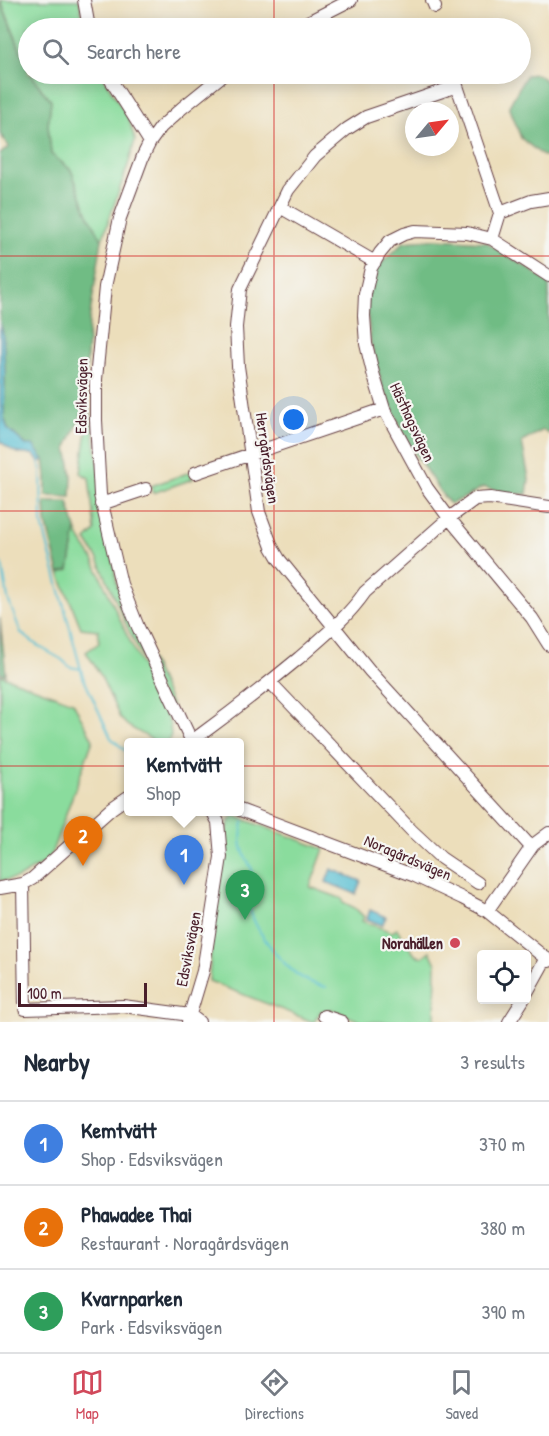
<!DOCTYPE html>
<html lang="en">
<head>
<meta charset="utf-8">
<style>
	:root { --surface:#fff; --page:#f2f2f3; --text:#1f2937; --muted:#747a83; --line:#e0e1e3; --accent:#d1495b }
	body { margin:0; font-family:"Patrick Hand",sans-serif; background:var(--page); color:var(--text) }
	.controls { position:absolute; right:18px; bottom:18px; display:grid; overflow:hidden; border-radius:6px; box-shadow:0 3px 15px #0003 }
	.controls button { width:54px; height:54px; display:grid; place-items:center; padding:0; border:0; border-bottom:2px solid var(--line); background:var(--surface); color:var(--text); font:30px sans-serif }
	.compass { position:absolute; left:405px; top:102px; width:54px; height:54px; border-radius:50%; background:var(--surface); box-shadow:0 3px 15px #0003; rotate:61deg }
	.scale { position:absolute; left:18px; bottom:15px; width:129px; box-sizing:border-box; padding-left:6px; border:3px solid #4a1f2b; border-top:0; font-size:16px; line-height:21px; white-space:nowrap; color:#4a1f2b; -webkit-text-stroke:4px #f6f6f2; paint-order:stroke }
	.you { position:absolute; left:294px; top:420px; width:21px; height:21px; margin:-15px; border:4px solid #fff; border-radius:50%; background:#1a73e8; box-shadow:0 0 0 9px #1a73e833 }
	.badge { display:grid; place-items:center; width:39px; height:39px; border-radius:50%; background:var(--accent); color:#fff; font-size:20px; font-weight:700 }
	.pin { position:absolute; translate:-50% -50px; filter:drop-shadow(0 2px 3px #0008) }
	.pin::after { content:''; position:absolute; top:32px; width:21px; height:18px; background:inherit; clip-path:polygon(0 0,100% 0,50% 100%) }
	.popup { position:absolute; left:124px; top:738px; width:120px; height:78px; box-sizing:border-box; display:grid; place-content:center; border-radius:6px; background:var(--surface); filter:drop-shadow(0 2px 4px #0005); font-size:20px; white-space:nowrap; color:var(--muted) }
	.popup b { font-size:22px; color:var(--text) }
	.popup::after { content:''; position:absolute; left:50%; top:100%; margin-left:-12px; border:12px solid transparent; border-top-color:var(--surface) }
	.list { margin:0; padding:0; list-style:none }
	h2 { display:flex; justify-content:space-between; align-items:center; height:78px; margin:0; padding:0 24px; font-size:26px }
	h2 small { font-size:20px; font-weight:400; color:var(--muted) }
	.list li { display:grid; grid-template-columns:39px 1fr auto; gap:18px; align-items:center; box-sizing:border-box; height:84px; padding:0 24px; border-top:2px solid var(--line) }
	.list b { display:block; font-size:22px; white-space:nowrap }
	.list p { margin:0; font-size:20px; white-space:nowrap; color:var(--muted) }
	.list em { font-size:20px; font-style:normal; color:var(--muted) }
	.icon { flex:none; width:33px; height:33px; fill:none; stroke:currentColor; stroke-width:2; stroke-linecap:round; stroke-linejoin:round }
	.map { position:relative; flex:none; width:549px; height:1022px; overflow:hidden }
	.search { position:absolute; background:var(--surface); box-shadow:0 3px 15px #0003; left:18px; right:18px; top:18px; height:66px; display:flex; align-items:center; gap:15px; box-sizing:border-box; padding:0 21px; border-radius:33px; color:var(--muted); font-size:22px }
	.sheet { height:330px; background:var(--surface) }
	nav { display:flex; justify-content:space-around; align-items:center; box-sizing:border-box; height:84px; border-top:2px solid var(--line); background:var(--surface); font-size:16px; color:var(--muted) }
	nav a { display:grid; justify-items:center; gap:3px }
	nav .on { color:var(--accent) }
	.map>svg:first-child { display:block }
	.green { fill:#8adc9d; stroke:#6a7e64; stroke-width:1.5 }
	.forest { fill:#6fbc84; stroke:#5c6e58; stroke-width:1.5 }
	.water { fill:#55bed2; stroke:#506e7e; stroke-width:1.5 }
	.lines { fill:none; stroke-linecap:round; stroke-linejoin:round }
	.stream { stroke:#55bed2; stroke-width:2 }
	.minor-casing { stroke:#623c41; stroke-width:14 }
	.minor { stroke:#fff; stroke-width:12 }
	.grid { fill:none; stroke:#d62828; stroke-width:1.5; stroke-opacity:0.55 }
	.poi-dot { fill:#d1495b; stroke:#f6f6f2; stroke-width:2 }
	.labels { text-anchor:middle; stroke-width:4.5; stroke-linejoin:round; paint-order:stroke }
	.street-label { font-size:16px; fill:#4a1f2b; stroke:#f6f6f2 }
	.poi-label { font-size:16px; font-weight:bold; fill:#4a1f2b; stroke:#f6f6f2; text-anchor:end }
</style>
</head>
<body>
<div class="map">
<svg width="549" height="1022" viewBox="0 0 549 1022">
	<rect width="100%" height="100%" fill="#f6f6f2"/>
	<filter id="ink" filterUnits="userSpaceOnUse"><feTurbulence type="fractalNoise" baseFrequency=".0167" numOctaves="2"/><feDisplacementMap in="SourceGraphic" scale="12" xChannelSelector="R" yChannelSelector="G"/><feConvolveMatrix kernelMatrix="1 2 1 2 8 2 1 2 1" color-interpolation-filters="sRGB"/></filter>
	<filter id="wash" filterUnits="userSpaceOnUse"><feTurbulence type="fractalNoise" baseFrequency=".008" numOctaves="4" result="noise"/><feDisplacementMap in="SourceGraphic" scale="24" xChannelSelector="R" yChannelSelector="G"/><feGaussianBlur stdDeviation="1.35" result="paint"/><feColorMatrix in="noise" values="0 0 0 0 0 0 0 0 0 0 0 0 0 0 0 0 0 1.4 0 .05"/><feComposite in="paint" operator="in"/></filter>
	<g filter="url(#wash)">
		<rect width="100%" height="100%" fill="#ecdebb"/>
		<path class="green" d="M1,0h78l6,28h-57v41z
			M31,74h70l28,45 6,21 -6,22 -27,78 -15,-28 -16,-42 -20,-16 -3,-29 3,-25 -9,-10z
			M90,408l27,177 58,128 -3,2 -2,-1 -41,-83 -31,-72 -12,-19 9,-9 -6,-53 -8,-5z
			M190,472l3,7 -40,14 -2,-7z
			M76,529l5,12 12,18 33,74 43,88 2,13 -2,8h-13l-28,-16 -8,-8 -20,-44 -14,-22 13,-9 -1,-13 -17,-2 -22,-55 10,-3z
			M0,675l73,27 20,38 -44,120 -31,18 -18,3z
			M235,816l89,33 -14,38 33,12v3l12,6 9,9 -2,4 30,11 5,-3 18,26 7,2 8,-6 6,13 -1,58h-73l-31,-13 -10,2 -7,11h-1l-104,-41 5,-82 15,-78z"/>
		<path class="forest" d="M0,0l28,69v5h3l11,16 9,10 -3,25 3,29 20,16 16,42 15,28 -13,81 -5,89 -17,37 5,29 -1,21 -25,-1v-21l-2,-15 -36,-31 -4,-12 1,-44 -2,-40 -3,-11v-168l9,-7 -9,-13z
			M537,74l7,5 5,8v68l-6,1 -22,-18 -12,-32 17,-31z
			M437,239l49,3 48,30 15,12v150l-6,-4 -21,12 7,37 -2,15h-18l-26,-7 -17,10 -16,7 -9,-11 -32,-48 -26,-56 -12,-45 -5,-41 6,-31 32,-30z
			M45,502h23l8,27 -7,41 -10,3 -13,-51z
			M0,618v2l6,55 -6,-2z"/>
		<path class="water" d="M0,322l3,11 2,40 -1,44 4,12 18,16h7l11,15 -5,2 -6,-8c-16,1 -20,-2 -33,-13z
			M331,869l30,12 -5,13 -30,-12z
			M370,910l16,7 -4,8 -15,-6z"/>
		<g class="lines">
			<path class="stream" d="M39,461l2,9 1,54 41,153 28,61 17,15
				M0,562l2,2 6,35 13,34 17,13 23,13 9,8 11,2
				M240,783l6,10 2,11
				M243,822c-4,20 -2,29 9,47 -1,7 -3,13 -4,20 -3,21 12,46 26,62
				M275,953c16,18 27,29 51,34"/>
		</g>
	</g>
	<g filter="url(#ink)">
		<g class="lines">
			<g class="minor-casing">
				<path id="minor" d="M84,0l5,28
					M432,0l3,7
					M296,28l55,-28
					M107,74l43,68
					M280,207l95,55
					M500,213l31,-12 18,-3
					M492,239l8,-26 -43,-127 -91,31 -19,12 -32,27 -27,34 -48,99 -4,38 2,39 21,146 13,35 7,12 91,112 161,176
					M549,276l-57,-37 -25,-6 -52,-2 -11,3 -14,7 -10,12 -9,15 -6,26 -1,22 2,28 7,29 11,36 43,79 22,30 83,100 17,27
					M195,473l189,-64
					M101,504l45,-15
					M270,682l141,148 30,28 37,25
					M192,741c37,-27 72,-54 107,-83 24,-21 48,-40 66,-66l84,-74 26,-19 15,-1 59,9
					M192,742l-54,-115 -17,-43 -21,-89 -4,-75v-41l9,-92 15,-69 23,-62 7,-14 11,-15 21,-19 42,-34
					M240,810l175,66 47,22 25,13 62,50
					M23,884l2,125 98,-3 67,9 9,7
					M0,888l23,-4 9,-5 80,-71 16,-11
					M487,911l46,-66 16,-12
					M526,994l20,-36
					M324,1016l18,6
					M188,1021l15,-50 18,-114 -3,-35 -5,-10
					M509,1022l14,-22"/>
			</g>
			<use href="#minor" class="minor"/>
		</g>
	</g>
	<path class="grid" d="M274,0v28M274,74v948M0,256h549M0,511h549M0,766h549"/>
	<circle class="poi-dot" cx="455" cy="943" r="6"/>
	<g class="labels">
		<g class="street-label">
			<text transform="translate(81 396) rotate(-89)" y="6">Edsviksvägen</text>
			<text transform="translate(413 422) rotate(65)" y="6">Hästhagsvägen</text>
			<text transform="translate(268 458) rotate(82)" y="6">Herrgårdsvägen</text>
			<text transform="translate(408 857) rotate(23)" y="6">Noragårdsvägen</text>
			<text transform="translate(188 949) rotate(-79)" y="6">Edsviksvägen</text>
		</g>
		<g class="poi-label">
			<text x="443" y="949">Norahällen</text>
		</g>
	</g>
</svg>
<div class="controls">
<button><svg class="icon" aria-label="locate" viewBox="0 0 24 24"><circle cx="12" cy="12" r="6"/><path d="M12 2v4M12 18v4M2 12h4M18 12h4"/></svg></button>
</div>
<svg class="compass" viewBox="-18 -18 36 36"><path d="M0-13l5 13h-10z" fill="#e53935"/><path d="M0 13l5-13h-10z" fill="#747a83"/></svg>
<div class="scale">100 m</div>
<div class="you"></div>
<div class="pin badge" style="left:184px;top:885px;background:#3f7fe0">1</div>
<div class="popup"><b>Kemtvätt</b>Shop</div>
<div class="pin badge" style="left:83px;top:866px;background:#e8710a">2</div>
<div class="pin badge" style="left:245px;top:920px;background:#2e9e5b">3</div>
<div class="search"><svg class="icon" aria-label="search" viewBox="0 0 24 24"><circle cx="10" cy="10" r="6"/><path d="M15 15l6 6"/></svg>Search here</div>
</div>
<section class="sheet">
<h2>Nearby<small>3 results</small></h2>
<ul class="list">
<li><span class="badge" style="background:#3f7fe0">1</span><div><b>Kemtvätt</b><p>Shop · Edsviksvägen</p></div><em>370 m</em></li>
<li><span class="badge" style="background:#e8710a">2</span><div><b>Phawadee Thai</b><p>Restaurant · Noragårdsvägen</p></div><em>380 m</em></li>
<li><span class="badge" style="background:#2e9e5b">3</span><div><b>Kvarnparken</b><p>Park · Edsviksvägen</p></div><em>390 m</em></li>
</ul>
</section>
<nav>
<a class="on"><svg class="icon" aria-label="map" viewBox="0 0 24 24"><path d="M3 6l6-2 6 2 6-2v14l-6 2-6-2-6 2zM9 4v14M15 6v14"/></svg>Map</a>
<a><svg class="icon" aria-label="directions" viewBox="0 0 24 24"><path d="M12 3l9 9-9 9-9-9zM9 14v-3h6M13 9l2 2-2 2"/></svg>Directions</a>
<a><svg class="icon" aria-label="saved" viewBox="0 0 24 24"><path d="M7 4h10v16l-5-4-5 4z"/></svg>Saved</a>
</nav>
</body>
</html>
